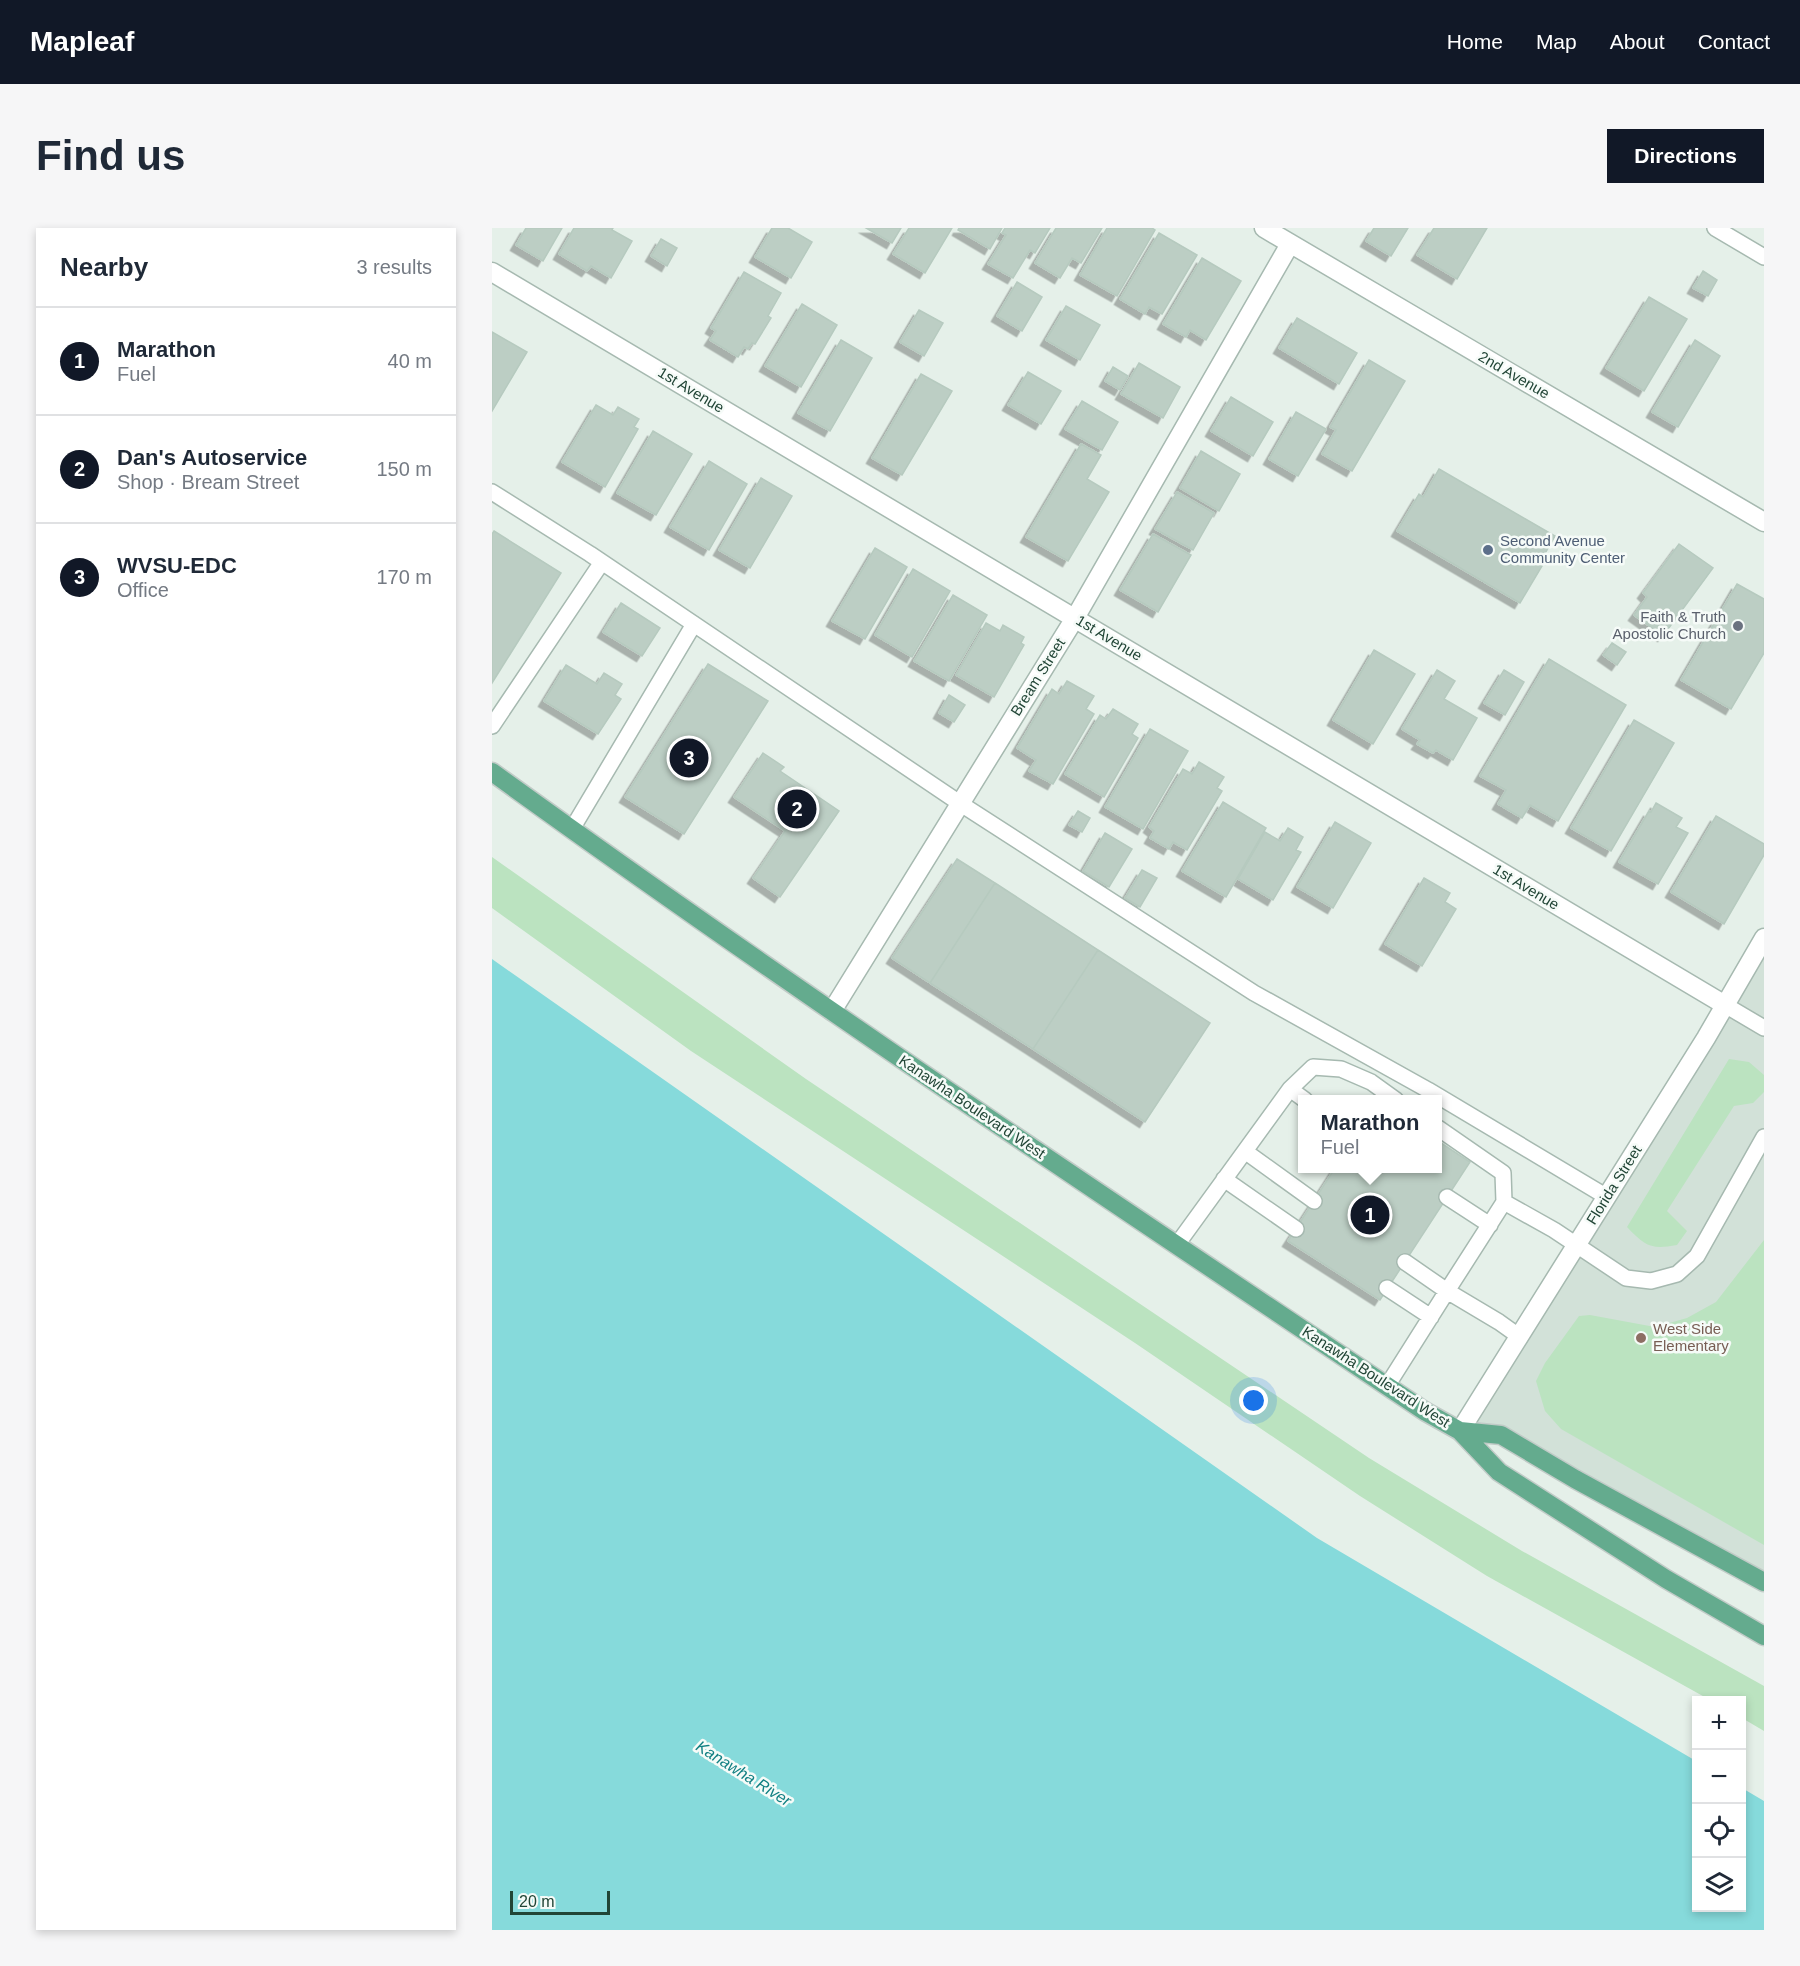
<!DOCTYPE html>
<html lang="en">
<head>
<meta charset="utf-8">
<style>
	:root { --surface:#fff; --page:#f6f6f7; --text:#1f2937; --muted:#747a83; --line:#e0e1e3; --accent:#111827 }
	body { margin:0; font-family:Arial,sans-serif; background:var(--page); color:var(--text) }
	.controls { position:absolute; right:18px; bottom:18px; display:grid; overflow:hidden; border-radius:0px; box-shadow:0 3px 9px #0003 }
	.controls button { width:54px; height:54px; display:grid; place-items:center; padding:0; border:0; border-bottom:2px solid var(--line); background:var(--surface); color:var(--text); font:30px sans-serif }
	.scale { position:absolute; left:18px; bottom:15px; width:100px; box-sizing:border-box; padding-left:6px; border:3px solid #214536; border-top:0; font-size:16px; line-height:21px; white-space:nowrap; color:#214536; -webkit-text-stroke:4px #f6fbf8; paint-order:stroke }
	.you { position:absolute; left:762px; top:1173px; width:21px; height:21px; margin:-15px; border:4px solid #fff; border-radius:50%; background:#1a73e8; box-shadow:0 0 0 9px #1a73e833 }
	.badge { display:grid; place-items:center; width:39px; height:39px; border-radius:50%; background:var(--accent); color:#fff; font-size:20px; font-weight:700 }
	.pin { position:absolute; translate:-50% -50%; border:3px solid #fff; box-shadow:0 2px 6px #0006 }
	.popup { position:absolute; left:806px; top:867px; width:144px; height:78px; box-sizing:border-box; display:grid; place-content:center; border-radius:0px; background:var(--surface); filter:drop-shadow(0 2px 4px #0005); font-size:20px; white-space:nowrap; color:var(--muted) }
	.popup b { font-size:22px; color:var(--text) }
	.popup::after { content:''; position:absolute; left:50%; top:100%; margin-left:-12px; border:12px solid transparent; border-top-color:var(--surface) }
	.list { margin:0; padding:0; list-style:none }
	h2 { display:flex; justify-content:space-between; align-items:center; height:78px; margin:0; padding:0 24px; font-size:26px }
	h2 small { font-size:20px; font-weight:400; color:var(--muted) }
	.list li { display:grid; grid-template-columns:39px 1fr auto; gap:18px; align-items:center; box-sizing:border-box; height:108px; padding:0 24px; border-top:2px solid var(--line) }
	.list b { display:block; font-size:22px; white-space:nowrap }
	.list p { margin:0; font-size:20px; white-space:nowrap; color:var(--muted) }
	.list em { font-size:20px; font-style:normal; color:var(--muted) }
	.icon { flex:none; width:33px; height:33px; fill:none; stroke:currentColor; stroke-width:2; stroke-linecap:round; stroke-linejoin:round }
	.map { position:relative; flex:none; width:1272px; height:1702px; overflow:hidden; border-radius:0px }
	header { display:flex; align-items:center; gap:36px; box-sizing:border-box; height:84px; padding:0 30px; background:var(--accent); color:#fff }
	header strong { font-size:28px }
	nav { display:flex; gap:33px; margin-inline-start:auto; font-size:21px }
	.intro { display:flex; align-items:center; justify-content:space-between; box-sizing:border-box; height:144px; padding:0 36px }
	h1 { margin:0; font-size:42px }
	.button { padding:15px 27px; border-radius:0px; background:var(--accent); color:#fff; font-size:21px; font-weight:700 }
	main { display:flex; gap:36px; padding:0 36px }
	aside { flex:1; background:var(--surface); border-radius:0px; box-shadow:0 3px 9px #0003 }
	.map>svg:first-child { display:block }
	.built { fill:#d2e1d8 }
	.green { fill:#bbe3c0 }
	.water { fill:#86dadb }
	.building { fill:#bccec4; stroke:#b6cabf; stroke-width:1.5; filter:url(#shadow) }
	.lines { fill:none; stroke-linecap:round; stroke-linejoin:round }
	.service-casing { stroke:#a6b9b0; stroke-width:18 }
	.minor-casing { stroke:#a6b9b0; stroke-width:21 }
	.tertiary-casing { stroke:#a6b9b0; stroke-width:21 }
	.primary-casing { stroke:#c1cbc7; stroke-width:21 }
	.service { stroke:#fff; stroke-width:15 }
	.minor { stroke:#fff; stroke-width:18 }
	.tertiary { stroke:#fff; stroke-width:18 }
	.primary { stroke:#64ab8e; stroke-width:18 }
	.service-dot { fill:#5c6f8a; stroke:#f6fbf8; stroke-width:2 }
	.worship-dot { fill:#6b7280; stroke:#f6fbf8; stroke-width:2 }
	.education-dot { fill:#8d6e63; stroke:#f6fbf8; stroke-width:2 }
	.labels { text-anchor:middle; stroke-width:5; stroke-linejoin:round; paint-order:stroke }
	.street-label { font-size:15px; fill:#214536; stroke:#f6fbf8 }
	.service-label { font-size:15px; fill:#4e5e75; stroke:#f6fbf8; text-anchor:start }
	.worship-label { font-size:15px; fill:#5b616d; stroke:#f6fbf8; text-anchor:end }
	.education-label { font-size:15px; fill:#785e54; stroke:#f6fbf8; text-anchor:start }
	.water-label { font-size:16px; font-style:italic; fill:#128083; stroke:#f6fbf8 }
</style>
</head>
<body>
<header>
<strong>Mapleaf</strong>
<nav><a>Home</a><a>Map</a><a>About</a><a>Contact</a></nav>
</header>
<div class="intro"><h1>Find us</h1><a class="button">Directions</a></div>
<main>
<aside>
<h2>Nearby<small>3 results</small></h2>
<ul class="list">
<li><span class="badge">1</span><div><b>Marathon</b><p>Fuel</p></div><em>40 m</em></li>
<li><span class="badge">2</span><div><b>Dan's Autoservice</b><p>Shop · Bream Street</p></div><em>150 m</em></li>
<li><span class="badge">3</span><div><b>WVSU-EDC</b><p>Office</p></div><em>170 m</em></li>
</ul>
</aside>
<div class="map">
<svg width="1272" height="1702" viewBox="0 0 1272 1702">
	<defs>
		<filter id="shadow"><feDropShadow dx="-5.5" dy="5.5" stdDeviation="0" flood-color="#0004"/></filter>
	</defs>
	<rect width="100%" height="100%" fill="#e5f0e9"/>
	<path class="built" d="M1272,710v644l-245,-137 -59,-14z"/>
	<path class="green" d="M0,629l314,222 563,379 153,93 242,135v45l-22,-13v-18h-32l-223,-124 -127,-80 -225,-153 -444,-292 -199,-143z
		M1237,831l20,3 15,13v17l-11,11 -19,3 -67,105 20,20 -10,14c-26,5 -32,1 -50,-18z
		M1272,1012v305l-203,-116 -16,-18 -9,-30 9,-18 34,-47 11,-1 65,12 32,-9 29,-16z"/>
	<path class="water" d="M0,731l825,579 379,223v147h46v-120l22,13v129h-1272z"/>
	<path class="building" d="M34,0h36l-19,33 -27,-16z
		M82,0h39l-1,2 20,11 -21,37 -20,-12 -4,5 -28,-17z
		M280,0h16l24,14 -21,36 -36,-21z
		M374,0h35l-9,15z
		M417,0h43l-27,45 -32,-19z
		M467,0h43l-12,21 -32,-19z
		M513,0h45l-15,25 -5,-3 -17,28 -25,-14 18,-29 -4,-2z
		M564,0h46l-21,35 -9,-5 -12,20 -25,-15z
		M615,0h45l3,2 -38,66 -37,-21z
		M882,0h34l-17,28 -25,-15z
		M942,0h53l-30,51 -40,-24z
		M667,5l38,22 -35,59 -13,-7 -4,7 -25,-15z
		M169,11l16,9 -10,18 -16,-10z
		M710,30l39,23 -35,59 -16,-10 -4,7 -23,-13z
		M1211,43l14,9 -9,16 -15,-8z
		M252,44l37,21 -13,23 3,2 -16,26 -3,-1 -4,6 -4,-2 -6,10 -28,-17 6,-9 -5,-3z
		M525,54l25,15 -20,34 -25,-15z
		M1157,69l38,22 -43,72 -38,-23z
		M310,76l35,21 -36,62 -36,-21z
		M574,78l34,19 -20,35 -34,-20z
		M427,82l24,13 -19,33 -24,-14z
		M805,90l60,35 -18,31 -60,-36z
		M0,104l35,20 -35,59z
		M349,112l31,18 -42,73 -32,-18z
		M1203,112l25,16 -42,71 -26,-15z
		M877,132l36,21 -53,90 -30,-17 14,-24 -6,-3z
		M647,135l41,24 -17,31 -42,-24z
		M621,139l15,9 -8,14 -15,-9z
		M536,144l33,19 -20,33 -33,-19z
		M429,146l31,17 -50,84 -30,-17z
		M739,169l42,25 -20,34 -42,-25z
		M590,173l36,21 -16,28 -37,-21z
		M104,177l17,10 5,-8 21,12 -5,8 4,2 -33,58 -43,-25z
		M804,184l30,17 -28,47 -29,-17z
		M161,203l39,23 -36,61 -39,-22z
		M589,216l20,11 -14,24 22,13 -41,69 -42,-24z
		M709,223l39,23 -21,37 -39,-23z
		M217,233l38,23 -38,66 -39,-23z
		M947,241l116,67 -16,28 3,2 -22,37 -123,-72 22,-37 4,3z
		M269,250l31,18 -42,72 -31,-18z
		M685,264l37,21 -21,37 -38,-21z
		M2,303l67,42 -69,110v-149z
		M661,306l38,21 -33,57 -38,-22z
		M1187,316l34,24 -50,68 -29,-21 13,-18 -4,-4z
		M383,320l32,19 -42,72 -33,-18z
		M421,341l37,22 -38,66 -37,-22z
		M1245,356l27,15v54l-33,56 -50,-29z
		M461,367l34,20 -38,66 -35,-20z
		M129,375l39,25 -18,28 -39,-24z
		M494,395l14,8 3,-6 21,12 -3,6 3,2 -30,52 -38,-22z
		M1120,415l14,9 -9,13 -14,-10z
		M882,422l41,24 -42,70 -40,-24z
		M1057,431l77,46 -68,116 -28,-16 -8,13 -24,-14 8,-14 -26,-14z
		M216,436l60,37 -84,133 -59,-37z
		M74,437l31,19 7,-11 18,11 -7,11 6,4 -23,35 -54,-33z
		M945,442l18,11 -11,18 33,19 -24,42 -17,-10 -3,3 -16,-9 3,-4 -18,-11z
		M1012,442l20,12 -19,33 -21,-12z
		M575,453l27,15 -8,13 8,5 -41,70 -24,-13 7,-11 -19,-12 35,-59 7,5z
		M457,467l16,10 -11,17 -15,-9z
		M621,481l25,15 -6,10 6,4 -34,59 -39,-23 35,-59 6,4z
		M1142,492l40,23 -63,108 -40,-23z
		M658,501l38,22 -45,78 -38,-22z
		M271,525l21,14 -4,4 59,40 -59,86 -27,-19 32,-47 -51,-34z
		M707,534l25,15 -7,11 5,3 -35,59 -14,-8 -4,7 -19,-11 4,-7 -5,-4 34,-58 9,5z
		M731,574l43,26 -40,69 -44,-26z
		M1164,575l26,15 -6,9 12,6 -30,51 -39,-22 30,-51 2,1z
		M586,583l12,7 -8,14 -13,-7z
		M1224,588l48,28v11l-40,69 -53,-32z
		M843,594l36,21 -38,65 -36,-21z
		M796,600l15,9 -7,13 5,2 -28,48 -35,-21 27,-47 15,9z
		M613,605l27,16 -23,38 -26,-16z
		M465,631l38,24 -65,100 -38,-25z
		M650,642l15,8 -17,29 -15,-9z
		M932,650l26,15 -5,9 11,7 -34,57 -37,-22z
		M503,655l103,67 -65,99 -103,-66z
		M606,722l112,73 -65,99 -112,-73z
		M946,913l32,21 -90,138 -92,-59 47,-73h103z"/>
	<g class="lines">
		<g class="service-casing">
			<path id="service" d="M1223,0l49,29
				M0,264l98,62 371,250 293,189 174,97 179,107
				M0,498l110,-164
				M80,601l122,-205
				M1233,777l39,23
				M798,861l15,11
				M946,900l65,45 1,29
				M754,924l68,49
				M732,951l72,50
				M955,969l43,28
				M684,1018l114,-157 23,-22 28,2 30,13 25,18
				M895,1060l44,29
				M1028,1109l-21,-15 -52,-31 57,-89 50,28 72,48 25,3 26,-7 20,-18 67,-119
				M895,1158l60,-95 -42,-29"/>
		</g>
		<g class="minor-casing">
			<path id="minor" d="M772,0l500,294
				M0,44l1233,733
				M340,783l243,-393 215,-374"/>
		</g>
		<g class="tertiary-casing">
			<path id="tertiary" d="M968,1203l246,-393 58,-100"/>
		</g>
		<g class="primary-casing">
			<path id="primary" d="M0,544c306,221 620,430 934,640l34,19 39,41 167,107 98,57
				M968,1203l41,4 74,44 189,103"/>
		</g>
		<use href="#service" class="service"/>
		<use href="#minor" class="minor"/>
		<use href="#tertiary" class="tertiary"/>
		<use href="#primary" class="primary"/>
	</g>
	<circle class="service-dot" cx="996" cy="322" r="6"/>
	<circle class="worship-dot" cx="1246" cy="398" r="6"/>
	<circle class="education-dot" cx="1149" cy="1110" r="6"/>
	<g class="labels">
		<g class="street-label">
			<text transform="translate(1022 147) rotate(30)" y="5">2nd Avenue</text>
			<text transform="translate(199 162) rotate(31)" y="5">1st Avenue</text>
			<text transform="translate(617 410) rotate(31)" y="5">1st Avenue</text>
			<text transform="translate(546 449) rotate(-58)" y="5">Bream Street</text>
			<text transform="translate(1034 659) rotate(31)" y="5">1st Avenue</text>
			<text transform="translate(480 879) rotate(34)" y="5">Kanawha Boulevard West</text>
			<text transform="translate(1122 957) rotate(-58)" y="5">Florida Street</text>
			<text transform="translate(884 1149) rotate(33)" y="5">Kanawha Boulevard West</text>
		</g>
		<g class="service-label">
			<text x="1008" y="318">Second Avenue<tspan x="1008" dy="17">Community Center</tspan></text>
		</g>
		<g class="worship-label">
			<text x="1234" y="394">Faith &amp; Truth<tspan x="1234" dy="17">Apostolic Church</tspan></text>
		</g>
		<g class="education-label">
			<text x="1161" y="1106">West Side<tspan x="1161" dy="17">Elementary</tspan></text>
		</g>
		<g class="water-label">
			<text transform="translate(252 1545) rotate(32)" y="6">Kanawha River</text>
		</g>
	</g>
</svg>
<div class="controls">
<button>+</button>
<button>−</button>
<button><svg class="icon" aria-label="locate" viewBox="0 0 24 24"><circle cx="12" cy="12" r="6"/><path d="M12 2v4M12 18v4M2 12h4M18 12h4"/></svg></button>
<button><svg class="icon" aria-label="layers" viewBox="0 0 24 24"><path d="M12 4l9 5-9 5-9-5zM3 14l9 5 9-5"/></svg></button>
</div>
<div class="scale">20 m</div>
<div class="you"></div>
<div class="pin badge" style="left:878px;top:987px">1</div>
<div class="popup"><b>Marathon</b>Fuel</div>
<div class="pin badge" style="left:305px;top:581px">2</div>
<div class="pin badge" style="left:197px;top:530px">3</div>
</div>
</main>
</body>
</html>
